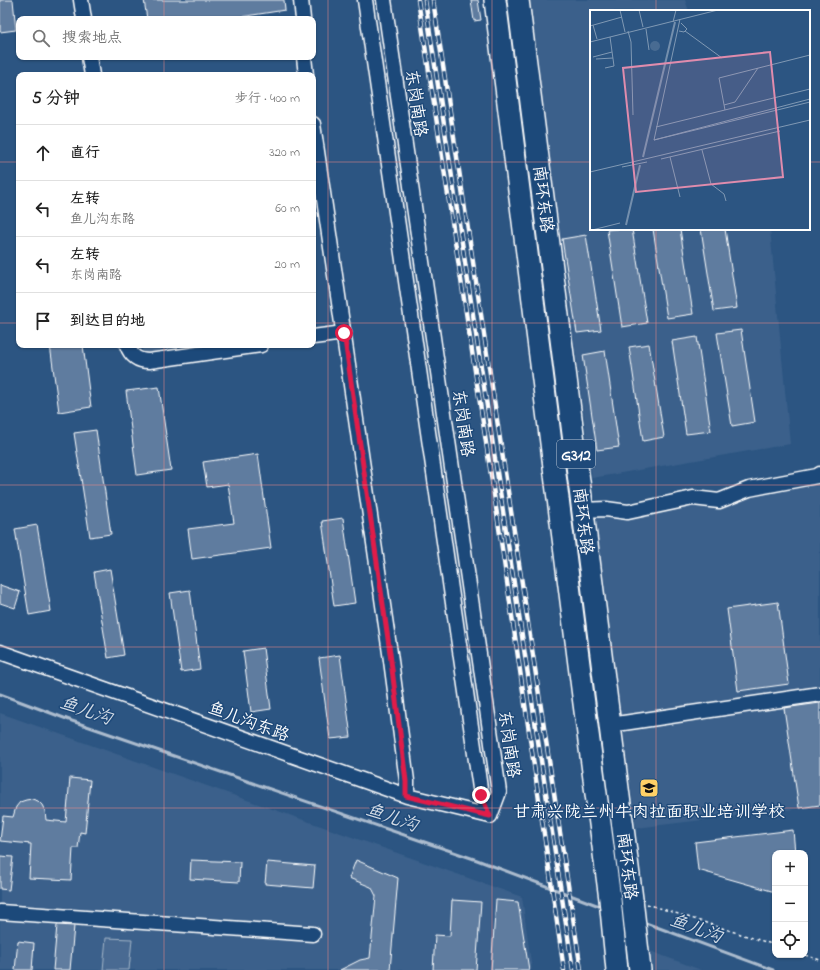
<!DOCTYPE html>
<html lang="zh">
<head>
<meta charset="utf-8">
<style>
	:root { --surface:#fff; --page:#f2f2f2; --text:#222; --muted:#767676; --line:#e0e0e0 }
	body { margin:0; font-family:"Indie Flower","LXGW WenKai TC",sans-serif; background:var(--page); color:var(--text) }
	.controls { position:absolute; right:12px; bottom:12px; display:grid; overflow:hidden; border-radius:8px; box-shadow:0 1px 3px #0004 }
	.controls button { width:36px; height:36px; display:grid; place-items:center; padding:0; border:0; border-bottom:1px solid var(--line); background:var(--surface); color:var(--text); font:20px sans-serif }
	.stop { position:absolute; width:12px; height:12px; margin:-9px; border:3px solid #e11d48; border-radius:50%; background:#fff }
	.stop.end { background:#e11d48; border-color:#fff; box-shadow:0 1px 4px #0008 }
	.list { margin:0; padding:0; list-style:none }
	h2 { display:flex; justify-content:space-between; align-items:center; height:52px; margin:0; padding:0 16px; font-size:17px }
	h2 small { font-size:13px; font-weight:400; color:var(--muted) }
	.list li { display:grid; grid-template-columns:26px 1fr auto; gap:12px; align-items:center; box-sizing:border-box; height:56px; padding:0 16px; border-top:1px solid var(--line) }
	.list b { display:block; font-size:15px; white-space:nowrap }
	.list p { margin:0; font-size:13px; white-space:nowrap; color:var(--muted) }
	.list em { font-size:13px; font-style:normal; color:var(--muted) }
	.icon { flex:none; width:22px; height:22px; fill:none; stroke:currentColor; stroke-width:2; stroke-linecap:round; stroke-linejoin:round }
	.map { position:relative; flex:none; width:820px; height:970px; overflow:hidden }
	.search { position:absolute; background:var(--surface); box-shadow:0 1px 3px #0004; left:16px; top:16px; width:300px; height:44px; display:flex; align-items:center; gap:10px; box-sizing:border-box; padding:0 14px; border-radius:8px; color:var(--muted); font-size:15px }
	.panel { position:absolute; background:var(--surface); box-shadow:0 1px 3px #0004; left:16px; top:72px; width:300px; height:276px; border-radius:8px }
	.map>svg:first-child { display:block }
	.built { fill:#3b618b }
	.green { fill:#486b92; stroke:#a4b5c8 }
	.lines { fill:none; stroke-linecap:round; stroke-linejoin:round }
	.stream { stroke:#acbcce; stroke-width:3 }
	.building { fill:#5e7c9f; stroke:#fff }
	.minor-tunnel { stroke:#4c6e95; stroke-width:14; stroke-dasharray:14 7; stroke-linecap:butt }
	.minor-casing { stroke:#fff; stroke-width:17 }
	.highway-casing { stroke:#fff; stroke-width:24 }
	.path { stroke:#fff; stroke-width:1.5; stroke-dasharray:3 3; stroke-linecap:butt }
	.minor { stroke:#1f4a7a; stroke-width:14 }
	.highway { stroke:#1f4a7a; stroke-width:21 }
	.rail-casing { stroke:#fff; stroke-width:4.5 }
	.rail { stroke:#1f4a7a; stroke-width:3; stroke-dasharray:9; stroke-linecap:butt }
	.route { stroke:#e11d48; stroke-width:5 }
	.grid { fill:none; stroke:#e88989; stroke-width:1; stroke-opacity:0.55 }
	.labels { text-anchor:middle; stroke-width:3; stroke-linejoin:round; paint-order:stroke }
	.shield { fill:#1f4a7a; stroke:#bcc9d7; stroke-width:1 }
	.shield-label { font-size:16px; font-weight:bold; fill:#fff }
	.street-label { font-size:17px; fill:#fff; stroke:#1f4a7a }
	.poi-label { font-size:17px; fill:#fff; stroke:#1f4a7a }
	.water-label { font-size:18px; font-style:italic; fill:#d5dde6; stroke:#1f4a7a }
	.inset-river { fill:none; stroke:#748fad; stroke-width:2 }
	.inset-road { fill:none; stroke:#8099b4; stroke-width:1 }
	.view { fill:#e08cad; fill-opacity:0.15; stroke:#e08cad; stroke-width:2 }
	.inset-edge { fill:none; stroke:#fff; stroke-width:2 }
</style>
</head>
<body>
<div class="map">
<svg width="820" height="970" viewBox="0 0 820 970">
	<rect width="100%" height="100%" fill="#2c5582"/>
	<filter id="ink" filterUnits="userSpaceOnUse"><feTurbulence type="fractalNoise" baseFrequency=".025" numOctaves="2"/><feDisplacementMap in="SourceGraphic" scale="8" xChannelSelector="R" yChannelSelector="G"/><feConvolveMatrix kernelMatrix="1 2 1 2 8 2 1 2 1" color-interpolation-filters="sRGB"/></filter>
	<g filter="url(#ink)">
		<path class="built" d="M529,0h156l4,11h-98v218h179l20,215 -198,34z
			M820,475v331l-184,22 -43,-315z
			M0,713l522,184 10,73h-532z
			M650,951l51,19h-48z"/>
		<path class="green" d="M106,938l26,1 -3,31h-26z"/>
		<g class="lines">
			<path class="stream" d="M0,694l72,27 405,139 125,47
				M643,922l130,48"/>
		</g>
		<path class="building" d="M0,0h13l3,30 -16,2z
			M144,0h140l1,10 -58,9h-80z
			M471,0h7l3,20 -7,1z
			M615,229h17l15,94 -25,4 -15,-97z
			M653,229h27l13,85 -26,4z
			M701,229h24l12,79 -23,3z
			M586,235l15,95 -24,3 -15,-94z
			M741,330l14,92 -23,4 -15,-93z
			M697,337l14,94 -25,3 -14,-93z
			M649,344l15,93 -21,4 -14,-94z
			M50,345h33l8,62 -32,5z
			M605,351l14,96 -22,3 -14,-95z
			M159,387l12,83 -34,5 -11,-84z
			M96,430l15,104 -21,3 -16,-104z
			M258,454l13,94 -79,11 -4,-30 46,-6 -6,-39 -21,3 -4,-25z
			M343,518l12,85 -21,3 -12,-85z
			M37,525l14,86 -22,4 -14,-86z
			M110,569l14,86 -16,3 -14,-86z
			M0,585l20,7 -5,16 -15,-5z
			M190,590l10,79 -19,3 -11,-79z
			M778,602l11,82 -51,7 -11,-82z
			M263,648l8,61 -20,3 -8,-61z
			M340,655l11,82 -21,2 -11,-81z
			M820,703v102l-21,3 -15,-100z
			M70,778l20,2 -5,53 -5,-1 -2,16h-5l-2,32 -42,-2 2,-34 -31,-3 3,-25 10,1 3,-10 4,-5 6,-2 6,-1 6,2 4,4 3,6 1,9 20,2z
			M793,830l2,23h-20v39l-77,-22 -3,-28z
			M0,856l13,1 -4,33 -9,-1z
			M191,860l49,2 -1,20 -49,-3z
			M356,860l42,18 -8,92h-50l20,-10 10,-2 6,-62 -3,-6 -2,-3 -22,-9z
			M267,862l48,4 -2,22 -48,-4z
			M452,900l29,2 -5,68h-43l2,-35 15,1z
			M496,900l22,2 11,68h-38z
			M57,925l17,1 -4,44h-17z
			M18,941l16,2 -2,27h-17z"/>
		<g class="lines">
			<path class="minor-tunnel" d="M148,345l1,3 29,-3"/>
			<g class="minor-casing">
				<path id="minor" d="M81,0l3,19
					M301,0l2,19
					M365,0l116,795 9,21
					M384,0l115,792 -9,24
					M89,57l3,18
					M304,57l2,18
					M313,124l77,529 17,128v15
					M313,337l31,-4
					M127,345c4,11 10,16 22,16l112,-16
					M583,510l23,-1 22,3 65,-14 26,3 30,-12 68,-13 3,-2
					M0,652l407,144 83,20
					M610,725l210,-31
					M0,912l313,22"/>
			</g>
			<g class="highway-casing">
				<path id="highway" d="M495,0l88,696 27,203 7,71
					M518,0l114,899 8,71"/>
			</g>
			<path class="path" d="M647,904l128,41
				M805,955l15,5"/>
			<use href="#minor" class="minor"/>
			<use href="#highway" class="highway"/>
			<g class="rail-casing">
				<path id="rail" d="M418,0l79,514 67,456
					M425,0l148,970
					M433,0l148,970"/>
			</g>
			<use href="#rail" class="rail"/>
		</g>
	</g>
	<g class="lines" filter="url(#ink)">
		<path class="route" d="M344,333l46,320 16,128v15l84,20 -9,-21"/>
	</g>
	<path class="grid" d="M164,0v19M328,0v970M492,0v970M656,0v11M164,57v18M0,162h19M313,162h278M809,162h11M656,229v741M0,323h19M313,323h507M164,345v625M0,485h820M0,647h820M0,808h820"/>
	<defs>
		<g id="university-square" transform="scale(1)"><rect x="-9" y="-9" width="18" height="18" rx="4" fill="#ffd166" stroke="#1f4a7a"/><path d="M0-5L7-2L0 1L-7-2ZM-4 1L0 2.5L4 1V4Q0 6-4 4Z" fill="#111"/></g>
	</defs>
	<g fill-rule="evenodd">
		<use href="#university-square" x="649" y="788"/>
	</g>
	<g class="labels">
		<rect class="shield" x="557" y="440" width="38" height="28" rx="3"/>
		<g class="shield-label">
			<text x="576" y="460">G312</text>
		</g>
		<g class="street-label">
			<text transform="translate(417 103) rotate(82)" y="6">东岗南路</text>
			<text transform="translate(544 199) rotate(83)" y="6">南环东路</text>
			<text transform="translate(464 423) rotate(82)" y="6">东岗南路</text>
			<text transform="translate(584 521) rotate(83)" y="6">南环东路</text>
			<text transform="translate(249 721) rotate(20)" y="6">鱼儿沟东路</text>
			<text transform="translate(510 744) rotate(82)" y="6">东岗南路</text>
			<text transform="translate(628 866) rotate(83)" y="6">南环东路</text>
		</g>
		<g class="poi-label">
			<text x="649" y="817">甘肃兴陇兰州牛肉拉面职业培训学校</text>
		</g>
		<g class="water-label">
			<text transform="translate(86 710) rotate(19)" y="6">鱼儿沟</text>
			<text transform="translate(392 817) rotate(19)" y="6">鱼儿沟</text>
			<text transform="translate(696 928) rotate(20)" y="6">鱼儿沟</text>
		</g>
	</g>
	<g transform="translate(590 10)">
		<rect width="220" height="220" fill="#2c5582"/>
		<path d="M60 36a5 5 0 1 1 10 0a5 5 0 1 1-10 0Z" fill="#486b92"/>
		<path class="inset-river" d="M53,147l32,-135M36,215l14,-60"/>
		<path class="inset-road" d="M30,0l5,22M49,0l4,17M83,12l3,-12M3,15l4,14M0,16l32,-9M56,19l3,21M38,21l3,11 2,73M89,21l5,1 3,-3 -6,-6M95,21l37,27M0,32l128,-32M0,44v28M3,47l19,-5M6,49l17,-1M15,58l9,-2 -4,-29M134,95l11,-3 23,-34M135,100l-6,-32 91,-23M66,117l154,-38M64,130l156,-41M64,130l156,-38M64,130l26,-121M112,140l9,34 13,10 2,7M80,147l10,40M71,149l119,-28M32,157l25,-5M0,162l220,-52M2,220l28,-7"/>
		<path class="view" d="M180,42l13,125 -147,15 -13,-124z"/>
		<rect width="220" height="220" class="inset-edge"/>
	</g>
</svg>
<div class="controls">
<button>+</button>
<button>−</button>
<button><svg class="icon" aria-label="locate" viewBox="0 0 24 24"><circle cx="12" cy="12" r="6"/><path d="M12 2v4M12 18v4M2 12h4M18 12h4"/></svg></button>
</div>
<div class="stop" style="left:344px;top:333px"></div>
<div class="stop end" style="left:481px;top:795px"></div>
<div class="search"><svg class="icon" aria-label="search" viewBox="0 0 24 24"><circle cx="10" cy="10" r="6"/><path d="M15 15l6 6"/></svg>搜索地点</div>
<section class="panel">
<h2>5 分钟<small>步行 · 400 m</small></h2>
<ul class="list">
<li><svg class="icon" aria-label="ahead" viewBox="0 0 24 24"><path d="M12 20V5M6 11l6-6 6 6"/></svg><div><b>直行</b></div><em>320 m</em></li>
<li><svg class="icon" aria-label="left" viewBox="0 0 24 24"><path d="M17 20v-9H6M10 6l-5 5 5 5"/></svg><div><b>左转</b><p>鱼儿沟东路</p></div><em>60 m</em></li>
<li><svg class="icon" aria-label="left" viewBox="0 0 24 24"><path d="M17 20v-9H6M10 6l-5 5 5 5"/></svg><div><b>左转</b><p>东岗南路</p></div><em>20 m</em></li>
<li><svg class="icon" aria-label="arrive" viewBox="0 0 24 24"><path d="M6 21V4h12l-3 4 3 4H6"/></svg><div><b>到达目的地</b></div></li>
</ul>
</section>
</div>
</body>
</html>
